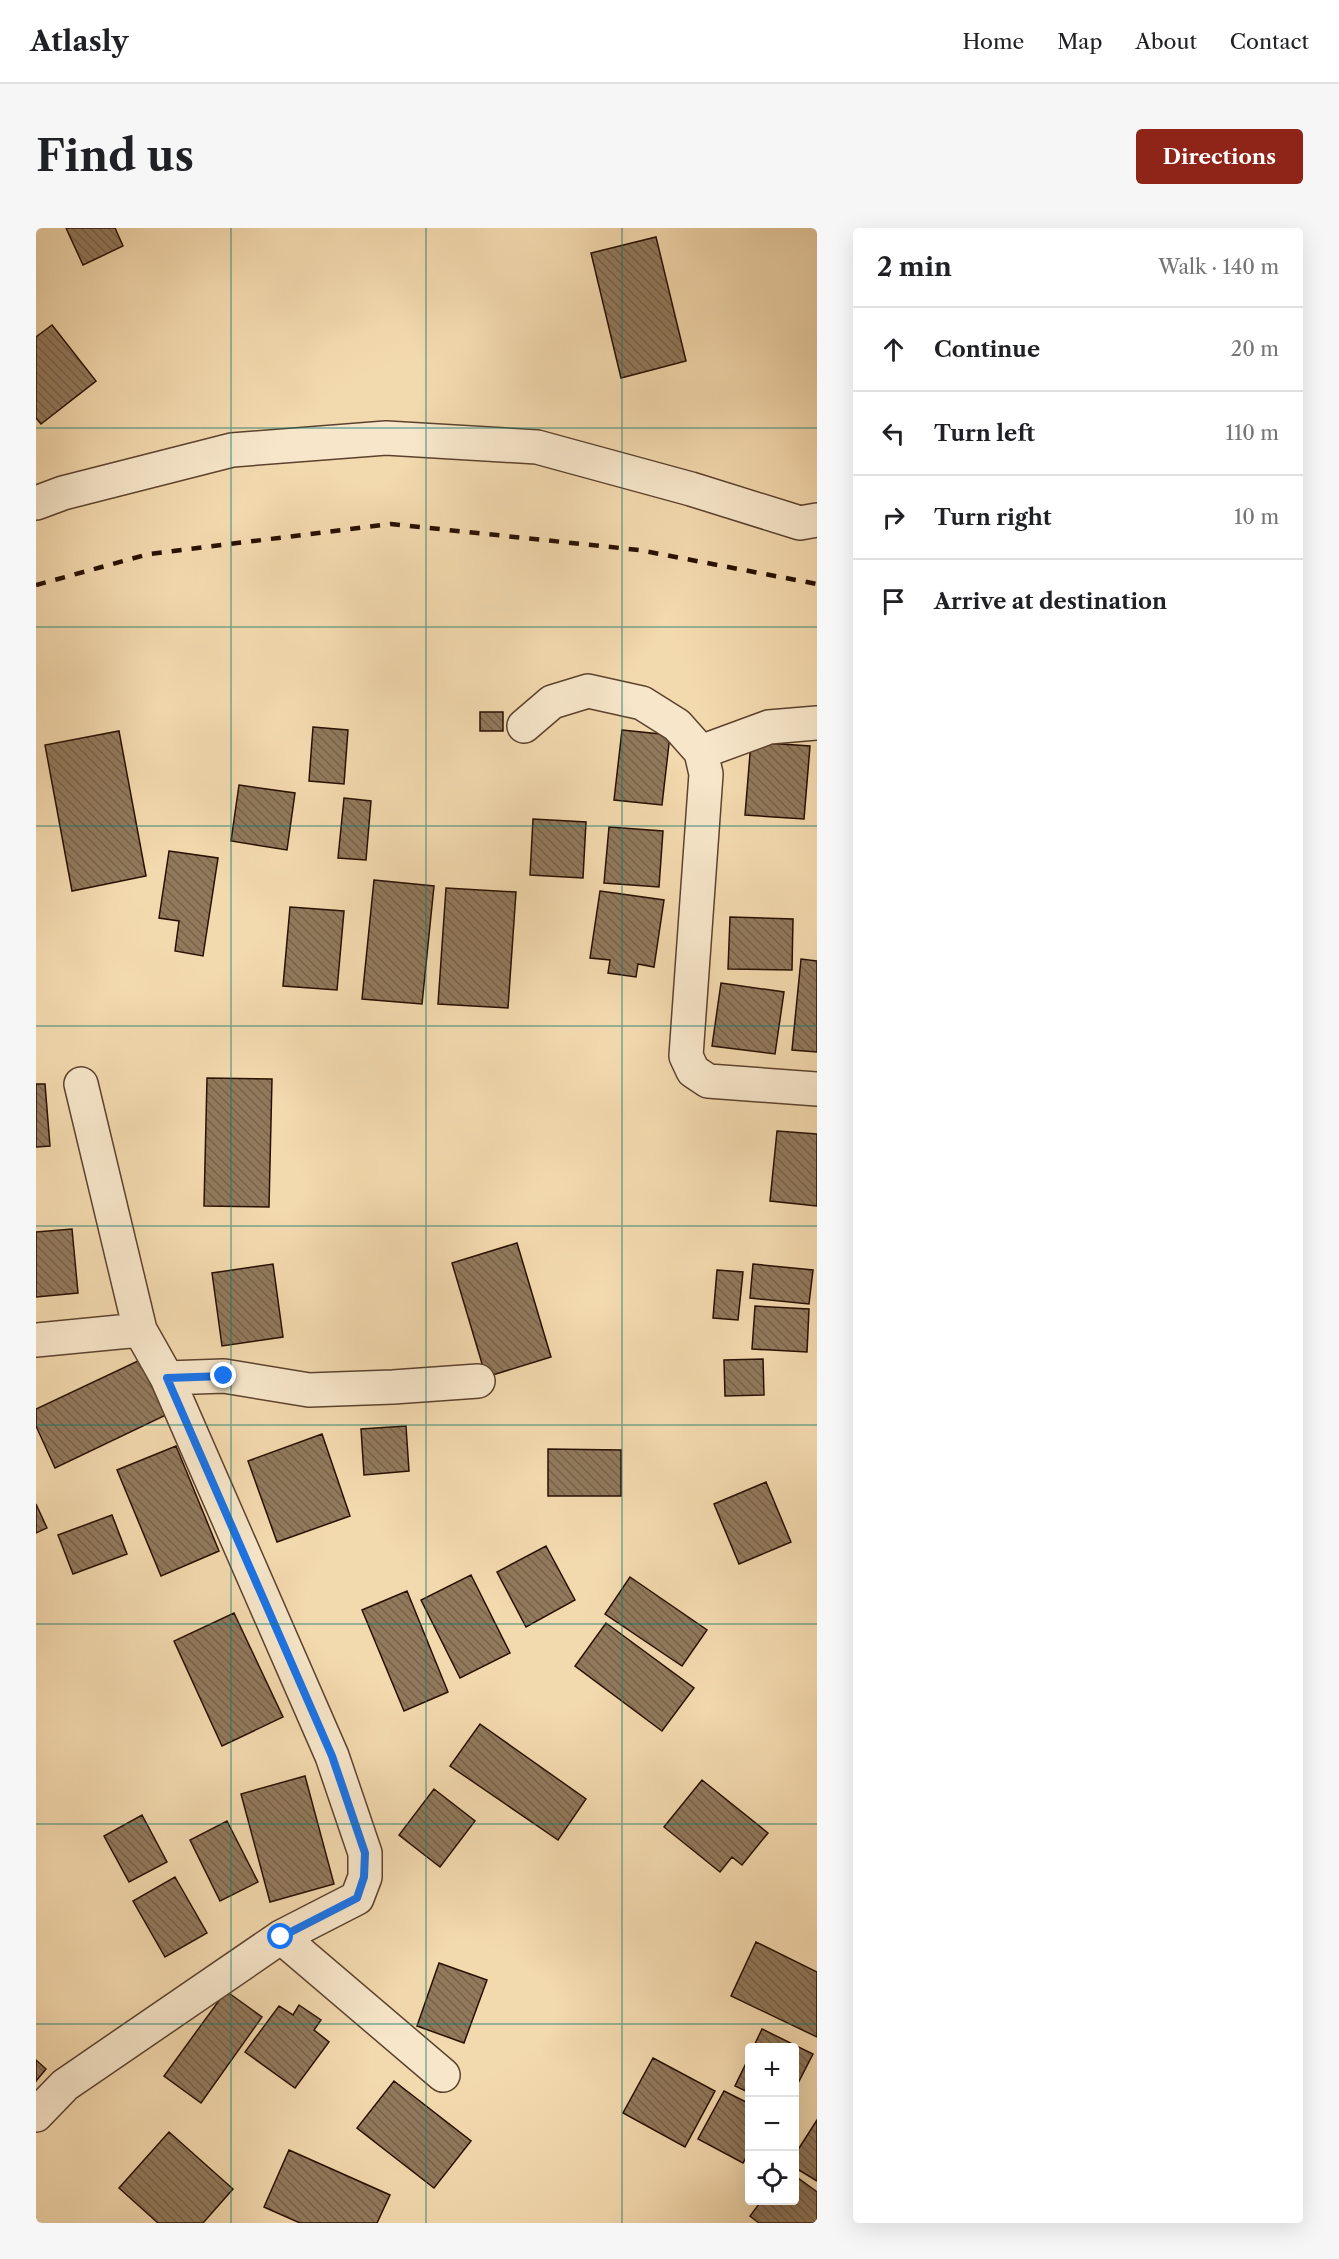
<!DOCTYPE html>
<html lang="en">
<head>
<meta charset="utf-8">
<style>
	:root { --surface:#fff; --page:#f6f6f6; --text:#202124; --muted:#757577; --line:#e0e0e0; --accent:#8f2418 }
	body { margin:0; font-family:"Libre Caslon Text",serif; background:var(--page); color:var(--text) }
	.controls { position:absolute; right:18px; bottom:18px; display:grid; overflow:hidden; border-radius:6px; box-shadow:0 6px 24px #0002 }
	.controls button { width:54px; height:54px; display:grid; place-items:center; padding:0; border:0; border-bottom:2px solid var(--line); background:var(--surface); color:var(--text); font:30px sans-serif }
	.stop { position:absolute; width:18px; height:18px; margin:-14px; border:4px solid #1a73e8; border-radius:50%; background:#fff }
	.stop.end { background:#1a73e8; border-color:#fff; box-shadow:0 2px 6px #0008 }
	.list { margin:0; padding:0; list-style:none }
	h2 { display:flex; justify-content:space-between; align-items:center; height:78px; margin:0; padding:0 24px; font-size:26px }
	h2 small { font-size:20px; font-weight:400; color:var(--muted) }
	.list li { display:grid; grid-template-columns:39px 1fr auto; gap:18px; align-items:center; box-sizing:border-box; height:84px; padding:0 24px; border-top:2px solid var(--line) }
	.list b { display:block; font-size:22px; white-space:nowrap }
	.list em { font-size:20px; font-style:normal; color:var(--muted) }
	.icon { flex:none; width:33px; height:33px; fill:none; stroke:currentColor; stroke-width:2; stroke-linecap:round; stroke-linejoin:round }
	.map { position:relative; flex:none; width:781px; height:1995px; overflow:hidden; border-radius:6px }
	header { display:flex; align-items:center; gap:36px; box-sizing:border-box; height:84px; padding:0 30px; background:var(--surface); border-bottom:2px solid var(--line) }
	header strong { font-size:28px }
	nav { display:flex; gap:33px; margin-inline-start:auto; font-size:21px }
	.intro { display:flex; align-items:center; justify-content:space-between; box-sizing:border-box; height:144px; padding:0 36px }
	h1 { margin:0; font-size:42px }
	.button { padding:15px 27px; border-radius:6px; background:var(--accent); color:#fff; font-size:21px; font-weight:700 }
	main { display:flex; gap:36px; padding:0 36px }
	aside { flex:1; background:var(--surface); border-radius:6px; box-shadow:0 6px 24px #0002 }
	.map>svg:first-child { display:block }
	.building { fill:url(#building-back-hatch); stroke:#291003; stroke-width:1.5 }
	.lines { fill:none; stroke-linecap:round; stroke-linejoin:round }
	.minor-casing { stroke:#5c422e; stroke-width:36 }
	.minor { stroke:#f7e6ca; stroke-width:33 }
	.rail { stroke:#291003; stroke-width:4.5; stroke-dasharray:10 10; stroke-linecap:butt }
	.route { stroke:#1a73e8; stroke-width:8 }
	.grid { fill:none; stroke:#0f766e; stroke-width:1.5; stroke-opacity:0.55 }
</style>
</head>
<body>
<header>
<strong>Atlasly</strong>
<nav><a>Home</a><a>Map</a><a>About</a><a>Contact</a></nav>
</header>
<div class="intro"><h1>Find us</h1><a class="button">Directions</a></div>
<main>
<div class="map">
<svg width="781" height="1995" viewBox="0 0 781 1995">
	<defs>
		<pattern id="building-back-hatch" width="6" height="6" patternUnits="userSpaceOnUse" patternTransform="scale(1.5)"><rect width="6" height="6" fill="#92795c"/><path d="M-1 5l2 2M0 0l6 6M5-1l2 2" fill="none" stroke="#77624a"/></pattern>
	</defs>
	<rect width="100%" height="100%" fill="#f3d9ae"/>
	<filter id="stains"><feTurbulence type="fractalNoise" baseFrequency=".00333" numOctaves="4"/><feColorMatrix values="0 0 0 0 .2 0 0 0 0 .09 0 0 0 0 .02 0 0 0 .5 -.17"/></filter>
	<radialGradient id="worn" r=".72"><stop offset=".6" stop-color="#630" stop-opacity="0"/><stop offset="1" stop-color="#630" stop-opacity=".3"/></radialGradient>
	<path class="building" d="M30,0h49l8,18 -40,19z
		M620,9l30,124 -65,17 -30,-125z
		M16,97l44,56 -55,43 -5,-6v-81z
		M444,484h23v19h-23z
		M277,499l35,3 -4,54 -35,-3z
		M586,502l48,5 -8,70 -48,-5z
		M83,503l27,145 -74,15 -27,-146z
		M715,514l59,4 -6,73 -59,-4z
		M203,557l56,8 -8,57 -56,-9z
		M308,570l27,3 -5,59 -28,-2z
		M497,591l53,3 -3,56 -53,-3z
		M573,599l54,4 -4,56 -55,-4z
		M133,623l49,7 -15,98 -28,-5 4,-30 -20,-3z
		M338,652l60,6 -12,118 -60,-5z
		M410,660l70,4 -8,116 -70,-4z
		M564,663l64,9 -10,67 -16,-3 -2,13 -28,-4 2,-13 -20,-2z
		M254,679l54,4 -7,79 -54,-4z
		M694,689l63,2 -1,51 -64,-1z
		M765,731l16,2v91l-25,-2z
		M685,755l63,9 -9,62 -63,-8z
		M171,850l65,1 -3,128 -65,-1z
		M0,856h9l5,62 -14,1z
		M741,903l40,3v72l-47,-5z
		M36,1001l6,64 -42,4v-65z
		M481,1015l34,114 -65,20 -34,-114z
		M237,1036l10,73 -61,9 -10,-73z
		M717,1036l60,6 -4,34 -59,-6z
		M681,1042l26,2 -5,48 -25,-2z
		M719,1078l54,3 -2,43 -55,-3z
		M727,1131l1,36 -39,1 -1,-36z
		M104,1132l26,55 -111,53 -19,-42v-17z
		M370,1198l3,45 -45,4 -3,-46z
		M286,1206l28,82 -73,26 -29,-81z
		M140,1218l43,105 -58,25 -44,-106z
		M512,1221l73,1v46h-73z
		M730,1254l25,60 -52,22 -25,-60z
		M0,1276l11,24 -11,5z
		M76,1287l15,39 -54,20 -15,-39z
		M510,1318l29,54 -49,27 -29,-55z
		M435,1347l39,78 -50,25 -39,-78z
		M594,1349l77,53 -25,36 -77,-52z
		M371,1363l41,101 -44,19 -42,-101z
		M198,1385l49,104 -61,29 -48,-105z
		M570,1395l88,65 -32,43 -87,-65z
		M444,1496l106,75 -28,41 -108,-74z
		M269,1548l29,108 -64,18 -29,-108z
		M666,1552l66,53 -26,32 -10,-8 -12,15 -56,-45z
		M398,1561l41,32 -35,46 -41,-32z
		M106,1587l25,47 -38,20 -25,-46z
		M191,1593l31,61 -38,19 -30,-61z
		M139,1649l32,56 -42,24 -32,-56z
		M720,1714l61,30v65l-86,-41z
		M403,1735l48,17 -23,63 -47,-17z
		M190,1763l36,26 -61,86 -37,-27z
		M263,1777l22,15 -7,10 15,12 -34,46 -50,-36 34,-46 14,9z
		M726,1801l51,25 -19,37v-43h-41z
		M714,1827v38l-15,-7z
		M617,1830l62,33 -30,56 -62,-34z
		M0,1832l10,9 -10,12z
		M358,1853l77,60 -37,47 -77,-60z
		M688,1863l26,13v47l-7,12 -45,-24z
		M781,1892v61l-23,-14v-11z
		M133,1904l64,57 -30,34h-45l-39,-35z
		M253,1922l101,45 -13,28h-77l-36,-16z
		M758,1947l23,17v31h-58l-9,-7 12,-16h32z"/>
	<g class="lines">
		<g class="minor-casing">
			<path id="minor" d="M0,275l27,-10 169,-43 154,-12 151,9 154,42 109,34 17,-3
				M488,498l28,-24 36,-11 54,12 35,22 24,27 5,22 -20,282 7,15 15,10 109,8
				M665,524l68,-25 48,-4
				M0,1112l104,-10
				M131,1150l57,-2 85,14 84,-3 85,-6
				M245,1709l162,138
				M0,1887l29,-30 216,-148 76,-39 8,-21v-24l-33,-97 -165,-378 -27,-48 -59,-246"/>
		</g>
		<use href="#minor" class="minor"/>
		<path class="rail" d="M0,357l113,-31 242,-30 248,26 178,34"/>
	</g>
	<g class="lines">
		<path class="route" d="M188,1148l-57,2 165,378 33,97 -1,24 -7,21 -76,39"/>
	</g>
	<path class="grid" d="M195,0v1995M390,0v1995M586,0v1995M0,200h781M0,399h781M0,598h781M0,798h781M0,998h781M0,1197h781M0,1396h781M0,1596h781M0,1796h781"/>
	<rect width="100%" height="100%" filter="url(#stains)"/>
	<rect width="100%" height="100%" fill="url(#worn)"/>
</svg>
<div class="controls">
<button>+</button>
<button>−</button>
<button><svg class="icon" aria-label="locate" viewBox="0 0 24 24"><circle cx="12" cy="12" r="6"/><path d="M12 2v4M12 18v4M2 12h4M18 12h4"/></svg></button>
</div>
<div class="stop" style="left:245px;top:1709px"></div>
<div class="stop end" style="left:188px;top:1148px"></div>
</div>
<aside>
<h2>2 min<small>Walk · 140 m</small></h2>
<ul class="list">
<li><svg class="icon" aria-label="ahead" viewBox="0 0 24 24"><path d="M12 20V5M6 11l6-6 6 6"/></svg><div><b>Continue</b></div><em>20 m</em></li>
<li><svg class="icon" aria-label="left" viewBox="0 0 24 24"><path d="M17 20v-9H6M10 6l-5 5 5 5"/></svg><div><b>Turn left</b></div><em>110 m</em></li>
<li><svg class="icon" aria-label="right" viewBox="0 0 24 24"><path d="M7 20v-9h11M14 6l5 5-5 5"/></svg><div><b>Turn right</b></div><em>10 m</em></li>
<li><svg class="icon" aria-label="arrive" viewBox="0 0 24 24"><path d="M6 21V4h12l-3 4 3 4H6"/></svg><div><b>Arrive at destination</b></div></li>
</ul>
</aside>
</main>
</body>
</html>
